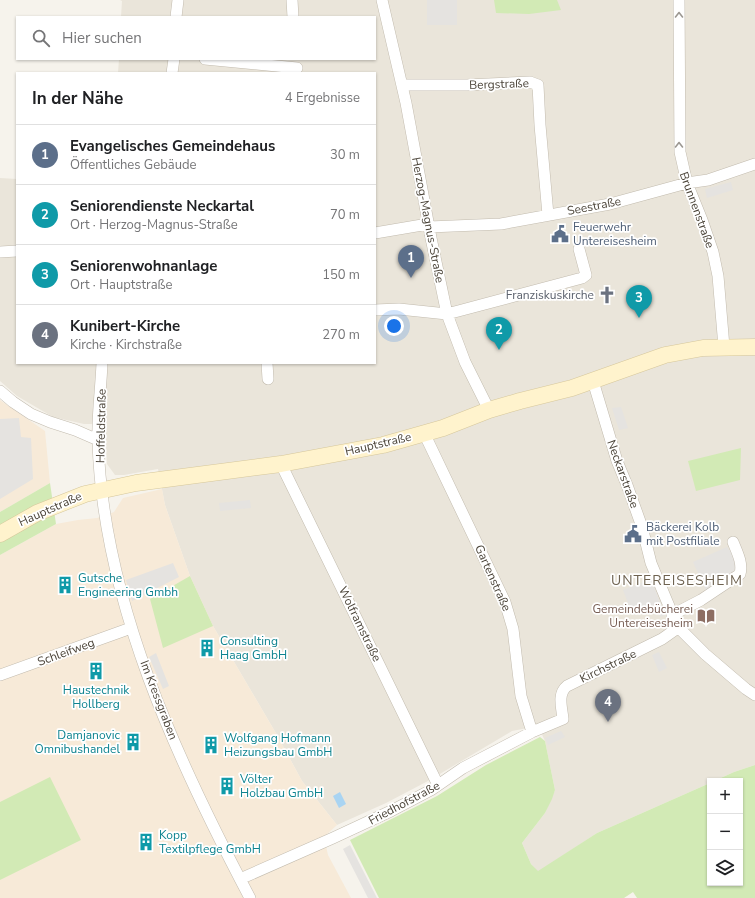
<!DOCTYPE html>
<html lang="de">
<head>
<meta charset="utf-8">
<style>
	:root { --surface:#fff; --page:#f6f6f6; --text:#202124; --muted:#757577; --line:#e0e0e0; --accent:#1a73e8 }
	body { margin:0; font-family:"Nunito Sans",sans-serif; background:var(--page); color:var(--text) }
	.controls { position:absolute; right:12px; bottom:12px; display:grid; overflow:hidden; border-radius:0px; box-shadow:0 1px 3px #0004 }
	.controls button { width:36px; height:36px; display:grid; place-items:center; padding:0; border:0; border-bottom:1px solid var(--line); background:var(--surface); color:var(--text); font:20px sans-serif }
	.you { position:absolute; left:394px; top:326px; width:14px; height:14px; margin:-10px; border:3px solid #fff; border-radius:50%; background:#1a73e8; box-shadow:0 0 0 6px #1a73e833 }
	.badge { display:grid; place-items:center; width:26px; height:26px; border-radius:50%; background:var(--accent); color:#fff; font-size:13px; font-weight:700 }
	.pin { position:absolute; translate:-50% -33px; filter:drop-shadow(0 1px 2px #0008) }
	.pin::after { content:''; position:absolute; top:21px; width:14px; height:12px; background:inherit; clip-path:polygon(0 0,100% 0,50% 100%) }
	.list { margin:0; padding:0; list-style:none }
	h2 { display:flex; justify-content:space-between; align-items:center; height:52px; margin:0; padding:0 16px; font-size:17px }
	h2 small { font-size:13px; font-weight:400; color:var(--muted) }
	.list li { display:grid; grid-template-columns:26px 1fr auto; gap:12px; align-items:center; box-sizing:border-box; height:60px; padding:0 16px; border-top:1px solid var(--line) }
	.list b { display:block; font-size:15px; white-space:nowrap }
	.list p { margin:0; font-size:13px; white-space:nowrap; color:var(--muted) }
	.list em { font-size:13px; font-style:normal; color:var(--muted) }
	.icon { flex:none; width:22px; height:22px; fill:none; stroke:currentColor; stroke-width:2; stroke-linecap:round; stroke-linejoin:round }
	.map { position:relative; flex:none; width:755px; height:898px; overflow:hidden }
	.search { position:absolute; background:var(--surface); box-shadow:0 1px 3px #0004; left:16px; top:16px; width:360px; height:44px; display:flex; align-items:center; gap:10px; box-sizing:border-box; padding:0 14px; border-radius:0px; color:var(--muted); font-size:15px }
	.panel { position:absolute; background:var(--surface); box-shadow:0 1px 3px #0004; left:16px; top:72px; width:360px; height:292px; border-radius:0px }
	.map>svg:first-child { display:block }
	.residential { fill:#eae5da }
	.commercial { fill:#f7ead8 }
	.green { fill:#d2eab5 }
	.parking { fill:#e5e3e0 }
	.water { fill:#a9d4f2 }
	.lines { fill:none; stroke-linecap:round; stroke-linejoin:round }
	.street-casing { stroke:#c2bbae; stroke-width:12 }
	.secondary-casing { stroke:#d6c79b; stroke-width:17 }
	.street { stroke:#fff; stroke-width:11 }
	.secondary { stroke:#fff3cd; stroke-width:16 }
	.oneway { stroke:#9c9892 }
	.labels { text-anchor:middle; stroke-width:3.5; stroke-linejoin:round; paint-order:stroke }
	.street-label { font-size:12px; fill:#4b4439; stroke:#fff }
	.service-label { font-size:12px; fill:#4e5e75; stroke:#fff; text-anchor:start }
	.worship-label { font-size:12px; fill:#5b616d; stroke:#fff; text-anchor:end }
	.culture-label { font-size:12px; fill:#0d838f; stroke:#fff; text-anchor:start }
	.education-label { font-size:12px; fill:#785e54; stroke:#fff; text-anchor:end }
	.quarter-label { font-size:14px; letter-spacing:1px; fill:#6e6250; stroke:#fff }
</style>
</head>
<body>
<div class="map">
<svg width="755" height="898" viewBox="0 0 755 898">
	<rect width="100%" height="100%" fill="#f6f3ec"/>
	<path class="residential" d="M120,0h635v765l-21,7 -20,9h-4v2l-113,50 -59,39 -7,-8 -9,-21 23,-30 10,-23 -10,-49 -7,-15 -26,5 -84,50 -42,22 -49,22 -35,-44 -25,-46 -64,-109 -23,-50 -25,-71 -7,-36 -34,6h-9l-8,-11 -2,-40h-21l-31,-7 -36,-21 -17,-15v-203l17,1v184h358v-290h-257l1,-14h256v-42h-254l1,-16z"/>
	<path class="commercial" d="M0,400l45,31 5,52 -50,29z
		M162,489l3,16 25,71 23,50 64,109 25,46 35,44 -13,12 4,18 23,43h-351v-343l56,-31 22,-4 19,-2 17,-6 9,-14z"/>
	<path class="green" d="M494,0h63l4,10 -32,4 -33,-1z
		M741,448l-1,32 -44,11 -8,-30z
		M50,483l6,41 -56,31v-43z
		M190,576l23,50 -50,22 -13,-49z
		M540,737l5,4 10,49 -3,9 -7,14 -23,30 9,21 7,7 59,-38 113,-50v100h30v-102h-26l20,-9 21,-7v133h-118l-4,-6 -9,6h-245l-29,-58 87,-44 49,-31z
		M50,777l31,63 -81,40v-78z"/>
	<path class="parking" d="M427,0h30v25h-30z
		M731,182l2,8 -26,8 -2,-9z
		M621,407l7,21 -9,2 -7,-22z
		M19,418l2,19 10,1 2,41 -33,20v-80z
		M250,500l1,8 -31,3 -1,-8z
		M727,547l2,3h3l5,21 -30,22 -14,-31z
		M173,563l6,14 -47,24 -6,-21z
		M651,579l14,36 -5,2 -4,-12 -24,9 -9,-24z
		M659,652l8,16 -8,4 -7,-17z
		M156,653l13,33 -6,3 -14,-32z
		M561,731l4,6 -17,8 -3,-7z
		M350,845l27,53h-9l-25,-49z"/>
	<path class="water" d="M340,792l6,12 -7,4 -6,-12z"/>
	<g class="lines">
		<g class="street-casing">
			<path id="street" d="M292,0l1,17
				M382,0l24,103 25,135 16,76 18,48 24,48
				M679,0l1,152 7,31 15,37 11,32 5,24 6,71
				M176,17l2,-17
				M205,59l92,9
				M172,73l2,-14
				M402,85h65l63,-3 8,3 2,40 8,90
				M429,227l72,-3 109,-20 77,-21 21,-3 47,-16
				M375,233l53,-9
				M0,252l17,-1
				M375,310l24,-1 48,5 135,-36 4,-3 -7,-26
				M102,363c-1,26 -5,53 -4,79 5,159 79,318 152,456
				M267,363l1,16
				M593,381l24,80 10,24 15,42 9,36 23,55 8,13 23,23 41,35 9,6
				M0,391l13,11 18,12 19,8 25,8 23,10
				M424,433l81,169 8,27 8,67 11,36
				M281,464l157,321
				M672,615l29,-15 39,-26c3,-11 -3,-22 -7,-32
				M0,675l131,-47
				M240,879l93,-41 58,-27 40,-21 32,-22 69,-36 31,-13c-1,-11 -6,-25 4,-33l95,-47 17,-12"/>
		</g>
		<g class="secondary-casing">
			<path id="secondary" d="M0,534l37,-21 48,-19 51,-11 145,-19 102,-19 60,-17 46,-18 31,-9 52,-13 93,-33 38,-7 52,-1"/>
		</g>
		<use href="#street" class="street"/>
		<use href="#secondary" class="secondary"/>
	</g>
	<defs><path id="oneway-chevron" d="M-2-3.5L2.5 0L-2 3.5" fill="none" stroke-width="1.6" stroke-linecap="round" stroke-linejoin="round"/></defs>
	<g class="oneway">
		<use href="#oneway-chevron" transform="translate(679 15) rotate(-90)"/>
		<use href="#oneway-chevron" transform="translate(679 145) rotate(-90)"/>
	</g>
	<defs>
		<g id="civic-bare" transform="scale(1.38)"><path d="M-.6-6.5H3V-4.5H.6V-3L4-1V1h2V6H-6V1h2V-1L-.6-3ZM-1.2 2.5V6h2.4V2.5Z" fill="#5c6f8a" stroke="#fff" stroke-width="2.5" paint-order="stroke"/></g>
		<g id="church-bare" transform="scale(1.38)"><path d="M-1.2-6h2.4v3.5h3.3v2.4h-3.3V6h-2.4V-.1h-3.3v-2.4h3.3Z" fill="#6b7280" stroke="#fff" stroke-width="2.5" paint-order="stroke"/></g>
		<g id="building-bare" transform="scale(1.38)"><path d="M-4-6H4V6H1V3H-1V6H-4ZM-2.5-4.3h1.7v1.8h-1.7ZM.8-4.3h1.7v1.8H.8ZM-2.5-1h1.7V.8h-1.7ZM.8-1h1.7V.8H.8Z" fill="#0f9aa8" stroke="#fff" stroke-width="2.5" paint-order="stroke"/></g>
		<g id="library-bare" transform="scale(1.38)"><path d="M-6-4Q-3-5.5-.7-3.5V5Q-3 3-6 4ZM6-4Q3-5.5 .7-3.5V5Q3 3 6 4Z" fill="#8d6e63" stroke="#fff" stroke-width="2.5" paint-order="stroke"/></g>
	</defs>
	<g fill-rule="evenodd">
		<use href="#civic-bare" x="560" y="234"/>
		<use href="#church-bare" x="607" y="295"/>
		<use href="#civic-bare" x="633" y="534"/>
		<use href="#building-bare" x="65" y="585"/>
		<use href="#library-bare" x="706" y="616"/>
		<use href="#building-bare" x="207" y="648"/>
		<use href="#building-bare" x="96" y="671"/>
		<use href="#building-bare" x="133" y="742"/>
		<use href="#building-bare" x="211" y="745"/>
		<use href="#building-bare" x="227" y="786"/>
		<use href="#building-bare" x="146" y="842"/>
	</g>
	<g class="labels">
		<g class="street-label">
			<text transform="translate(499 84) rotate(-2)" y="4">Bergstraße</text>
			<text transform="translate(594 206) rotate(-11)" y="4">Seestraße</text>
			<text transform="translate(697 210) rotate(70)" y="4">Brunnenstraße</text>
			<text transform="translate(428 220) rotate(79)" y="4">Herzog-Magnus-Straße</text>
			<text transform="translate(101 426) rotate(-89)" y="4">Hoffeldstraße</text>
			<text transform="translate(378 444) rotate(-13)" y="4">Hauptstraße</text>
			<text transform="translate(623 474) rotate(70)" y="4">Neckarstraße</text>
			<text transform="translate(50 509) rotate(-24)" y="4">Hauptstraße</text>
			<text transform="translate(493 578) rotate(66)" y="4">Gartenstraße</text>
			<text transform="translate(360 624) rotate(64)" y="4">Wolframstraße</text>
			<text transform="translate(66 652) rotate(-20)" y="4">Schleifweg</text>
			<text transform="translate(608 666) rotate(-26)" y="4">Kirchstraße</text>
			<text transform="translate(159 700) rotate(69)" y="4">Im Kressgraben</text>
			<text transform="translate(404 803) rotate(-28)" y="4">Friedhofstraße</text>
		</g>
		<g class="service-label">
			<text x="573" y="231">Feuerwehr<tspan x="573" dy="14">Untereisesheim</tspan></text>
			<text x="646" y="531">Bäckerei Kolb<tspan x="646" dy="14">mit Postfiliale</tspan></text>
		</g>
		<g class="worship-label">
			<text x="594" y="299">Franziskuskirche</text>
		</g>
		<g class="culture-label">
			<text x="78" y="582">Gutsche<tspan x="78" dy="14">Engineering Gmbh</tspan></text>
			<text x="220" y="645">Consulting<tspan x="220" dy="14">Haag GmbH</tspan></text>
			<text x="96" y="694" text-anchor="middle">Haustechnik<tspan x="96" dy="14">Hollberg</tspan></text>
			<text x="120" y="739" text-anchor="end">Damjanovic<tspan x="120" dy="14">Omnibushandel</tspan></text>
			<text x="224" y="742">Wolfgang Hofmann<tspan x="224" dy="14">Heizungsbau GmbH</tspan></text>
			<text x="240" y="783">Völter<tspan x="240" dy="14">Holzbau GmbH</tspan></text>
			<text x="159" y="839">Kopp<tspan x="159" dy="14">Textilpflege GmbH</tspan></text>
		</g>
		<g class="education-label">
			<text x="693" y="613">Gemeindebücherei<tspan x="693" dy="14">Untereisesheim</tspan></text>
		</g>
		<g class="quarter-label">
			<text x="677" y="585">UNTEREISESHEIM</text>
		</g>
	</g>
</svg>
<div class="controls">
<button>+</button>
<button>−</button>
<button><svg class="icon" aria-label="layers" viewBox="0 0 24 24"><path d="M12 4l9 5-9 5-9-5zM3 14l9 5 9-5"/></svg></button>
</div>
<div class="you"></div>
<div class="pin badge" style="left:411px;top:278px;background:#5c6f8a">1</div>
<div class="pin badge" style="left:499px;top:350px;background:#0f9aa8">2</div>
<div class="pin badge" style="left:639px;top:318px;background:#0f9aa8">3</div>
<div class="pin badge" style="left:608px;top:722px;background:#6b7280">4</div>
<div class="search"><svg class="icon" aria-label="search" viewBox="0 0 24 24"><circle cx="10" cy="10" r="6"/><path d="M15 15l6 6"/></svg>Hier suchen</div>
<section class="panel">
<h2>In der Nähe<small>4 Ergebnisse</small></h2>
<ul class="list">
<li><span class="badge" style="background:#5c6f8a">1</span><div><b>Evangelisches Gemeindehaus</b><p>Öffentliches Gebäude</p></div><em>30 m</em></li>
<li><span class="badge" style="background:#0f9aa8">2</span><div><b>Seniorendienste Neckartal</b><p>Ort · Herzog-Magnus-Straße</p></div><em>70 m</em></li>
<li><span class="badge" style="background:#0f9aa8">3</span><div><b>Seniorenwohnanlage</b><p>Ort · Hauptstraße</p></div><em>150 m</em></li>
<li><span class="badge" style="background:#6b7280">4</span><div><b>Kunibert-Kirche</b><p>Kirche · Kirchstraße</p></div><em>270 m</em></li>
</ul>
</section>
</div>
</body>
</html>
